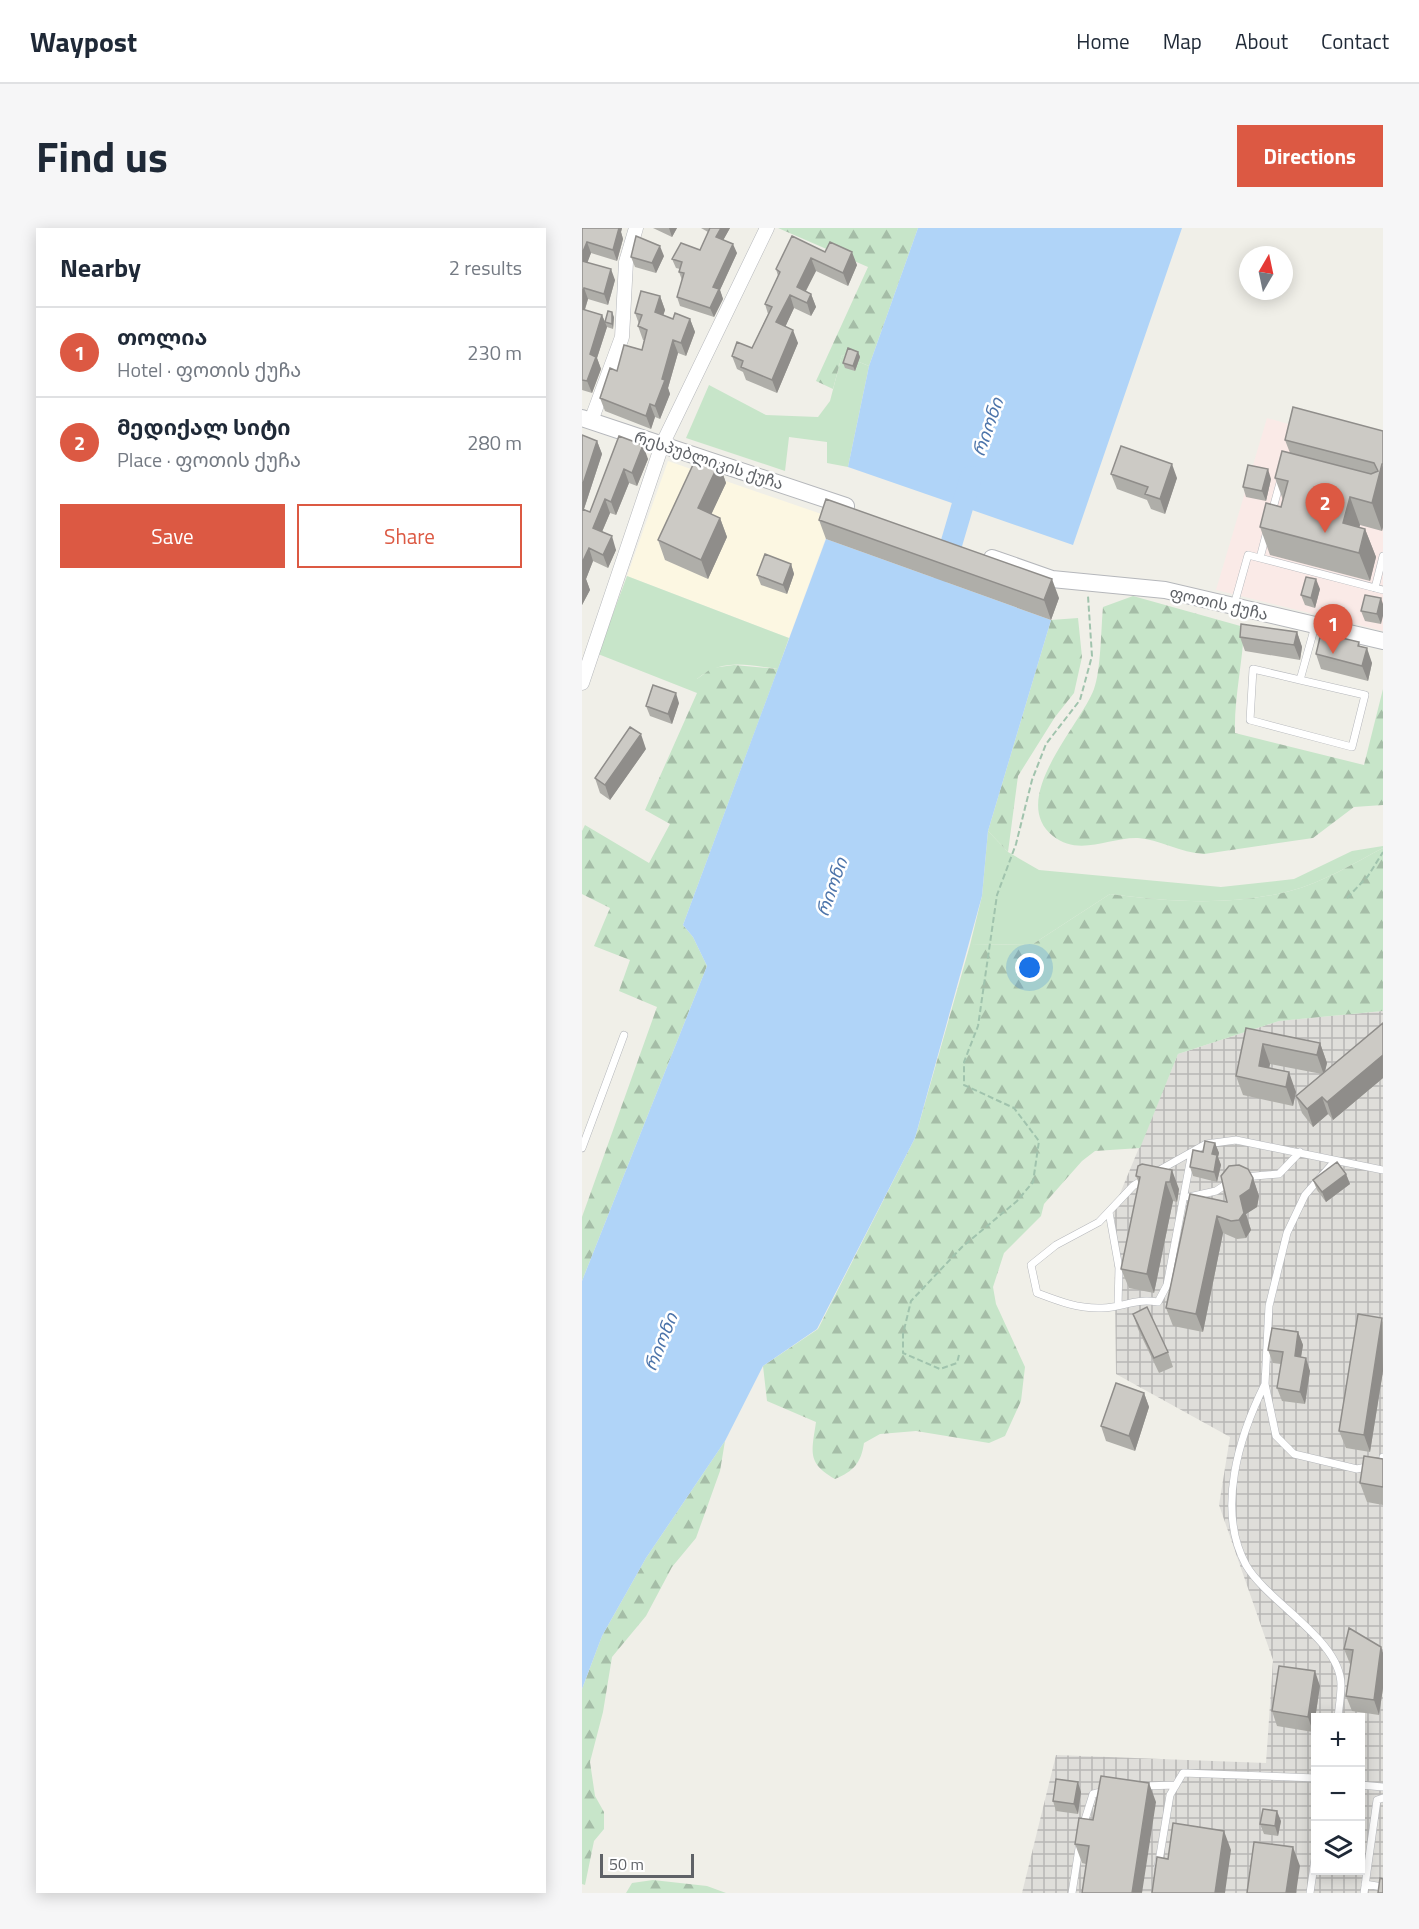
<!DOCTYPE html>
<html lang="en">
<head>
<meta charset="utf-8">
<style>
	:root { --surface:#fff; --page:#f6f6f7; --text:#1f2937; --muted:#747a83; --line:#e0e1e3; --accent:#dc5943 }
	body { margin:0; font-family:"Titillium Web","Noto Sans Georgian",sans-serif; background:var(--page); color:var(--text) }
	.controls { position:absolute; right:18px; bottom:18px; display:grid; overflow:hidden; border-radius:0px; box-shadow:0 3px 15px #0003 }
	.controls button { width:54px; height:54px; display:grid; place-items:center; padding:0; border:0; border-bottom:2px solid var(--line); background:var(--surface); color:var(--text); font:30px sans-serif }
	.compass { position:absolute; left:657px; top:18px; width:54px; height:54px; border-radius:50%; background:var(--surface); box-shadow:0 3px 15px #0003; rotate:9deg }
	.scale { position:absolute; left:18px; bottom:15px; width:94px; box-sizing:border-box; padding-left:6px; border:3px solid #5f6267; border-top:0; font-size:16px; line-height:21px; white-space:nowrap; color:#5f6267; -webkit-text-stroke:4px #fff; paint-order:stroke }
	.you { position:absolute; left:448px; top:740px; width:21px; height:21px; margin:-15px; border:4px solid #fff; border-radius:50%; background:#1a73e8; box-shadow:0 0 0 9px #1a73e833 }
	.badge { display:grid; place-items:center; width:39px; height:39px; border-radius:50%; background:var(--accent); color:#fff; font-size:20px; font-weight:700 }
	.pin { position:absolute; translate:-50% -50px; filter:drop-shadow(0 2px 3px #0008) }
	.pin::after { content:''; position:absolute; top:32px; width:21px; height:18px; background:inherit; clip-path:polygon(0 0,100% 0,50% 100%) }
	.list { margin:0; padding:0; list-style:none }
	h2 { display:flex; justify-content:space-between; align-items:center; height:78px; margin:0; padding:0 24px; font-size:26px }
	h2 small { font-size:20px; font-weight:400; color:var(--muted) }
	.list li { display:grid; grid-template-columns:39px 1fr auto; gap:18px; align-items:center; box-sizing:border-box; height:90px; padding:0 24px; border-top:2px solid var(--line) }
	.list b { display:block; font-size:22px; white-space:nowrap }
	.list p { margin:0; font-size:20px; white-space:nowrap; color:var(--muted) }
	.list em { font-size:20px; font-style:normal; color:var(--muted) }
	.actions { display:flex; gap:12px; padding:18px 24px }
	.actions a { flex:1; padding:14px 0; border:2px solid var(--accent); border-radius:0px; text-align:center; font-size:21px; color:var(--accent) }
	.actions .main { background:var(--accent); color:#fff }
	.icon { flex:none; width:33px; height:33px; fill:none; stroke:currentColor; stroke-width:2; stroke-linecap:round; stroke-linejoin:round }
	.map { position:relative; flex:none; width:801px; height:1665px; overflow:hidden; border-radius:0px }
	header { display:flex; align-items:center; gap:36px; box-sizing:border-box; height:84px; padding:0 30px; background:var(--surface); border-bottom:2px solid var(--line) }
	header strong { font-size:28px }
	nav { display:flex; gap:33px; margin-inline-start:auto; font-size:21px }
	.intro { display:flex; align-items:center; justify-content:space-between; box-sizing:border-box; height:144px; padding:0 36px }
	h1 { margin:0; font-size:42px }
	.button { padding:15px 27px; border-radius:0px; background:var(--accent); color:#fff; font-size:21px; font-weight:700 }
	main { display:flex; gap:36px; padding:0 36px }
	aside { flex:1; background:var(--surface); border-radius:0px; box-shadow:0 3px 15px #0003 }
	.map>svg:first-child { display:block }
	.commercial { fill:#fcf7e2 }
	.industrial { fill:url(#industrial-grid); fill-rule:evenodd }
	.medical { fill:#faeae7 }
	.green { fill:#c7e5c9 }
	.forest { fill:url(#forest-firs) }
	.water { fill:#b0d4f8 }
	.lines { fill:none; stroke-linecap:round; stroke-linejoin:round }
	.river { stroke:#b0d4f8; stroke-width:22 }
	.service-casing { stroke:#b5b7bb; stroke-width:8 }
	.minor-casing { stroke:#b5b7bb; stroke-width:15 }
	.tertiary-casing { stroke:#b5b7bb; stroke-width:18 }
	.path { stroke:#a0c3ad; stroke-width:2; stroke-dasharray:6 3; stroke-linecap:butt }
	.service { stroke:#fff; stroke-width:7 }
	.minor { stroke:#fff; stroke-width:14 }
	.tertiary { stroke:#fff; stroke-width:16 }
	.wall { fill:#afaea9 }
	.shaded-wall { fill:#8f8d8a }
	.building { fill:#cccac5; stroke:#8f8d8a; stroke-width:1.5 }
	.labels { text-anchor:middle; stroke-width:5; stroke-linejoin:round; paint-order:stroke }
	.street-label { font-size:16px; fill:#5f6267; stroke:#fff }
	.water-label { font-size:18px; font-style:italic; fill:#4c74aa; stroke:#fff }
</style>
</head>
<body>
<header>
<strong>Waypost</strong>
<nav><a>Home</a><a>Map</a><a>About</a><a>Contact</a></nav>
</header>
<div class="intro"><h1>Find us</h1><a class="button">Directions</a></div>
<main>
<aside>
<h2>Nearby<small>2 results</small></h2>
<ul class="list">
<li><span class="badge">1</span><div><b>თოლია</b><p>Hotel · ფოთის ქუჩა</p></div><em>230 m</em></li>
<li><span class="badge">2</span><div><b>მედიქალ სიტი</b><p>Place · ფოთის ქუჩა</p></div><em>280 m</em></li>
</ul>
<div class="actions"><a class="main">Save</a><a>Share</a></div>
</aside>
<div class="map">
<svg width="801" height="1665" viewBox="0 0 801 1665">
	<defs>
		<pattern id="industrial-grid" width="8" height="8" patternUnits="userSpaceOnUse" patternTransform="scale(1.5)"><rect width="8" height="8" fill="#dfdeda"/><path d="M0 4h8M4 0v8" fill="none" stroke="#b8b7b5"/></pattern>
		<pattern id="forest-firs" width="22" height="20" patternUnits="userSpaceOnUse" patternTransform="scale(1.5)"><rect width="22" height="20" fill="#c7e5c9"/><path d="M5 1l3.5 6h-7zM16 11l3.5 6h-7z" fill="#a5bda7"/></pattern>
	</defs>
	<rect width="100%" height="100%" fill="#f0efe8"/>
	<path class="commercial" d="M86,233l165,57 -44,120 -162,-62z"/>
	<path class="industrial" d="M801,783v882h-361l34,-138 210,8 7,-103 -54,-155 11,-68 -114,-63 -2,-166 64,-154 101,-33zM734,1490h44v152h-44z"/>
	<path class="medical" d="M685,190l116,33v180l-167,-41z"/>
	<path class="green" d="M260,127l27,11 -21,101 -21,-4v-21l-38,-5 -4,34 -99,-33 23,-53 57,30 52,2 12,-16z
		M45,348l162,62 -11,31c-32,-4 -55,-11 -81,10v14l-99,-39z
		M406,603l20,21 31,18 182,17 73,-8 58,-28 31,-5v2c-29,15 -61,35 -93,43 -58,15 -121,11 -180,3l-77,50 -63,1 12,-49z"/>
	<path class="forest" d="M196,0h140l-49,138 -27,-11 -9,34 -17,-8 52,-114z
		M551,368l111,31c-1,35 -10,70 -9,106l129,32 19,-76v116l-29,2 -41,31 -109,16c-23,-1 -46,-15 -66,-16 -28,-1 -59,19 -85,-2 -46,-37 28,-111 41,-147 7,-18 7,-61 9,-82z
		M496,390l4,39 -8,36 -19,24 -37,59 -10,76 -20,-21 63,-211z
		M152,437l44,4 -95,256 10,12 14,29 -125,315v-64l75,-210 -38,-16 11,-31 -36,-14 16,-38 -28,-14v-63l3,-6 64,38 21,-39 -25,-14 52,-117v-14l15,-11z
		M801,620v163l-104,10 -101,33 -38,94 -45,3 -13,10 -38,43 -3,12 -37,37 -11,34 3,17 29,63 -4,34 -16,35 -16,7 -73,-12 -36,3 -16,9c-3,20 -10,28 -29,36 -29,-16 -23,-28 -19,-57l-49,-21 -4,-35 55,-37 97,-191 55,-193 63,-1 77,-50c59,8 122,12 180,-3 32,-8 64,-28 93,-43z
		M143,1213l-5,30 -24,67 -24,29 -26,49 -34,41 -9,55 -13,50 5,34 9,16v17l-10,12 -9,44 -3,-1v-195l20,-53 44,-78z
		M71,1652l54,6 19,7h-100l6,-10z"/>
	<path class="water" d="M336,0h264l-109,317 -225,-78 21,-101z
		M244,311l225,81 -63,211 -6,65 -67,242 -98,191 -54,37 -38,75 -79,117 -44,78 -20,53v-408l125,-315 -14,-29 -10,-12z"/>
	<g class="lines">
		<path class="river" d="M361,344l28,-95"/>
		<g class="service-casing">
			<path id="service" d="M690,284l9,-33
				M678,330l7,-27
				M793,360l8,-32
				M652,377l14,-50 135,35
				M718,452l-47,-11 -3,51 102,27 13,-52 -65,-15 15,-54
				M0,920l42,-113
				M752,934l-29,33 -18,38 -18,73 -4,78 11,52 18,18 63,15 14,-3
				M574,944l50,-28 30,-4 147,30
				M662,949l35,-3 21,-22
				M562,951l-11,7 -34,36 -43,23 -25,20 6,28c21,8 41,16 65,15 22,0 30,-10 56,-6l9,-17 25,-133
				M607,969l27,-6 15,-10
				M527,984l10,56 -1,37
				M683,1156c-26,52 -49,126 -19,181 22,38 95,75 95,120 0,11 -2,22 -3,33
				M801,1229v6
				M778,1557l23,2
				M561,1558l33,-1
				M501,1598l10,-32 12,-3
				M576,1639l12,-72 13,-22 133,5
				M783,1656l18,3
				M490,1665l8,-51
				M728,1665l6,-41
				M782,1665l13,-93 6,-2"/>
		</g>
		<g class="minor-casing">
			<path id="minor" d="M9,193l31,-84 4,-75 10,-34
				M0,455l80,-238 105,-217"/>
		</g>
		<g class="tertiary-casing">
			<path id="tertiary" d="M0,190l264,88
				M410,330l60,21 113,11 218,51"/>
		</g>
		<path class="path" d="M765,670l21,-22 15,-24
			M377,1127l-2,8 -17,6 -37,-16v-19l8,-33 51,-54 55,-46 16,-19 6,-41 -25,-33 -50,-23v-23l14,-36 19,-131 19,-51 16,-64 14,-36 34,-44 12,-44 -4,-60"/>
		<use href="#service" class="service"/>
		<use href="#minor" class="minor"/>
		<use href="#tertiary" class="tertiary"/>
	</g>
	<path class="wall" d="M0,0h40l-1,4 2,7 -6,22 -26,-8 -4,9 28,18 -7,25 -20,-6 -3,11 17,5 3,7 9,-5 -1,12 -6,-2 -10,31 4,11 -9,24 -10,-3z
		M71,0h24l-5,9z
		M119,0h29l-7,12 14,13 -17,37 3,9 -9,18 -34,-11 -3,-9 5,-17 -3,-8 1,-3 -4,-1 -4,-9 28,-9 8,-18z
		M243,24l32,13 -9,21 -32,-15 -10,20 5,3 5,13 -5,9 -17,-8 -9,19 13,16 -21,50 -31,-13 -3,-8 -6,-3 -5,-13 20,-8 16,-34 -3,-10 13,-28 -2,-7z
		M82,28l-8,17 -21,-6 -4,-10z
		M78,68l5,14 -2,5 10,4h17l5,13 -9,24 -8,-3 -10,35 2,6 -10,25 -5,-2 -4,12 -46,-18 -5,-13 17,-27 25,-21 2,-10h-1l-5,-14 1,-2 -4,-11z
		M276,124l2,5 -5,14 -10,-3 -2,-5z
		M801,203v96l-1,4 -22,-6 -1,2 6,2 11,28 -6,24 -100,-26 -10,-28 21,-20 2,-7 -8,-22 15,-25 -5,-13z
		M0,207l15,6 5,13 -18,55 6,3 29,-76 29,23 -11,27 -8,-3 -13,32 -6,-2 -8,19 14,18 -8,18 -15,-7 -7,18 4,11 -8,15z
		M137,235l7,20 -15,31 9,4 7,19 -19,42 -43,-19 -7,-20z
		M529,246l66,4 -12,36 -14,-5 -4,-9 -30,-11z
		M689,251l-5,22 -20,-4 -3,-10z
		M237,292l240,78 -8,22 -225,-81z
		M209,336l3,10 -7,20 -26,-9 -4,-10z
		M738,361l-5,19 -10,-3 -4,-10z
		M799,370v26l-16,-3 -4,-10z
		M715,404l5,15 -2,13 -55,-9 -5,-14z
		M777,414l1,5 12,16 -4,18 -47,-12 -5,-15z
		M97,475l-7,21 -22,-8 -4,-10z
		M64,521l-36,51 -10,-7 -5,-15z
		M801,795v55l-50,42 -5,-6 -15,13 -11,-14 -6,-17 26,-22 -52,-10 -1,4 27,24 -3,14 -50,-11 -7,-19 10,-48 74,15 7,20 -2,9z
		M633,915l4,10 -1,4 3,8 -4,17 -24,-6 -3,-9 13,-15z
		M560,936l37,25 -2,13 -4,-1 -19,92 -25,-5 -8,-19 18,-85 -3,-8z
		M764,946l4,10 -24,18 -9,-12 -4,-10z
		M671,950l6,18 -2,11 -11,7 5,16 -5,8 -9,1 -14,-6 -20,99 -30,-6 -7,-18 24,-114 37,8z
		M551,1086l35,38 5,15 -14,6 -21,-44z
		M801,1092v51l-13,81 -24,-4 -7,-17z
		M716,1104l5,13 -2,12 9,14 -5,33 -23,-3 -5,-13 4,-24 -8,-1 -5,-13z
		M562,1165l5,14 -14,44 -29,-10 -5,-15z
		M801,1231v46l-16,-3 -7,-19z
		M799,1419l2,6v35l-4,27 -27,-4 -6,-15 5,-32h-1l-6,-15z
		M738,1458l-7,46 -36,-6 -5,-15z
		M499,1564l-3,22 -22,-3 -3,-10z
		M574,1574l-70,62 -4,-1 -7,-19 18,-24z
		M699,1593l-3,15 -14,-2 -4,-10z"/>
	<path class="shaded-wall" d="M33,0h7l-1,4 2,7 -6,22 -4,-11z
		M87,0h8l-5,9z
		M139,0h9l-10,18 -4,-9z
		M5,14l4,11 -7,19 -2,-5v-13z
		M151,16l4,9 -17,37 3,9 -9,18 -4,-9 3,-21z
		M78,18l4,10 -8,17 -4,-10z
		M270,24l5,13 -9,21 -5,-13z
		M229,30l5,13 -15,29 -4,-13z
		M29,41l4,11 -7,25 -4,-11z
		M2,60l4,11 -6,19v-24z
		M229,66l5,13 -5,9 -4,-13z
		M208,67l4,13 -13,28 -5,-14z
		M78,68l5,14 -5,16 -5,-14z
		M30,84l2,5 -1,12 -1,-5z
		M20,87l5,12 -10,31 4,11 -9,24 -5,-12 3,-27z
		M108,91l5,13 -9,24 -5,-13z
		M211,102l5,13 -21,50 -5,-13z
		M91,112l5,13 -10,35 2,6 -10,25 -5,-13 7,-27z
		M276,124l2,5 -5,14 -2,-5z
		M68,176l5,13 -4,12 -5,-13z
		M15,213l5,13 -20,61v-28z
		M61,217l5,14 -11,27 -5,-13z
		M137,235l7,20 -21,45 -7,-20z
		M590,236l5,14 -12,36 -5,-15z
		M800,236l1,3v60l-1,4 -10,-28z
		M42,241l5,14 -13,32 -5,-13z
		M686,241l3,10 -5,22 -4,-10z
		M768,269l10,28 -7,26 -10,-28z
		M23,271l5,14 -12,28 -5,-13z
		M138,290l7,19 -19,42 -7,-19z
		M783,301l11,28 -6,24 -11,-28z
		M30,308l4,14 -8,18 -5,-13z
		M7,320l4,13 -7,18 4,11 -8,15v-42z
		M209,336l3,10 -7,20 -4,-9z
		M470,351l7,19 -8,22 -7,-20z
		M734,351l4,10 -5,19 -4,-10z
		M799,370l2,6v12l-2,8 -4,-10z
		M715,404l5,15 -2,13 -6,-15z
		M785,420l5,15 -4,18 -6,-15z
		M94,465l3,10 -7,21 -4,-10z
		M59,506l5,15 -36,51 -5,-15z
		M738,815l7,20 -3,12 -7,-20z
		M681,816l7,20 -4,18 -7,-16z
		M801,827v23l-50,42 -6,-18z
		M707,844l7,20 -3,14 -7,-19z
		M740,869l6,17 -15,13 -6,-18z
		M633,915l4,10 -1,4 3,8 -4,17 -3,-10 -2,-18z
		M590,942l7,19 -2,13 -7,-20z
		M764,946l4,10 -24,18 -4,-10z
		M671,950l6,18 -2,11 -11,7 5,16 -5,8 -7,-18 1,-24z
		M584,954l7,19 -19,92 -7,-19z
		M635,988l6,17 -20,99 -7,-18z
		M800,1090l1,53 -13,81 -6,-17z
		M716,1104l5,13 -4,24 -4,-13z
		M724,1130l4,13 -5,33 -5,-12z
		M562,1165l5,14 -14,44 -6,-15z
		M799,1419l2,6v35l-4,27 -5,-15z
		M733,1443l5,15 -7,46 -5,-15z
		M496,1554l3,10 -3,22 -4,-10z
		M567,1555l7,19 -14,91h-10z
		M695,1583l4,10 -3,15 -3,-10z
		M642,1603l7,19 -6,43h-10z
		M711,1619l7,19 -4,27h-10z"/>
	<path class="building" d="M0,0h37l-6,22 -26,-8 -5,12z
		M128,0h11l-5,9 17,7 -20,43 6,2 -9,19 -33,-11 7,-24 -5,-1 3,-10 -10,-3 9,-16 19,7z
		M54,8l24,10 -8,17 -21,-6z
		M210,8l33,16 5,-10 22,10 -9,21 -32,-15 -14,29 14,7 -4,9 -17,-8 -14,27 17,8 -21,50 -31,-13 2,-6 -11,-5 5,-14 15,6 20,-41 -7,-3 15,-32 -4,-3z
		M0,33l29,8 -7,25 -20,-6 -2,6z
		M59,63l19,5 -5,16 18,7 2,-6 15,6 -9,24 -8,-3 -11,39 3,1 -10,26 -5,-2 -4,12 -46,-18 10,-30 7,3 7,-26 18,5 5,-20 -9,-4 4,-11 -7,-2z
		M0,81l20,6 -12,39 6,3 -9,24 -5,-1z
		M26,83l4,1v12l-7,-2z
		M266,120l10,4 -5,14 -10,-3z
		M711,179l90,24v33h-1l-10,39 -22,-6 -7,26 22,6 -6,24 -99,-26 6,-24 15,4 7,-26 -13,-3 7,-27 89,23 7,-3 -4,-8 -89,-23z
		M0,207l15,6 -15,46z
		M37,208l24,9 -11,28 -8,-4 -13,33 -6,-3 -12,29 19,8 -9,19 -14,-7 -7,15v-54l8,3z
		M539,218l51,18 -12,35 -15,-5 3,-7 -37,-13z
		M116,226l21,9 -21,45 22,10 -19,42 -43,-20z
		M666,237l20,4 -6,22 -19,-4z
		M244,271l226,80 -8,21 -225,-80z
		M183,326l26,10 -8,21 -26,-10z
		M724,349l10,2 -5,19 -10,-3z
		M783,367l16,3 -4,16 -16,-3z
		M659,396l56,8 -3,13 -54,-8z
		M739,405l38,9 -1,4 9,2 -5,18 -46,-12z
		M71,457l23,8 -8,21 -22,-8z
		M48,499l11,7 -36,51 -10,-7z
		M801,795v32l-56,47 -5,-5 -15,12 -11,-13z
		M664,800l74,15 -3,12 -54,-11 -4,22 30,6 -3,15 -50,-11z
		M623,913l10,2 -3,11 5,1 -3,17 -24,-5 3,-17 10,2z
		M755,934l9,12 -24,18 -9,-12z
		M560,936l30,6 -2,12h-4l-19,92 -26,-5 19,-92 -4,-1 2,-10z
		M657,937l9,4 5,9 -3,11 -10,7 4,17 -5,7 -8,1 -14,-5 -21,98 -30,-6 24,-114 37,8 -6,-26 8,-10z
		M565,1079l21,45 -14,6 -21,-44z
		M776,1086l24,4 -18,117 -25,-4z
		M690,1100l26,4 -3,24 11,2 -6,34 -23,-4 6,-36 -15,-2z
		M534,1155l28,10 -15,43 -28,-10z
		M782,1228l19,3v28l-23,-4z
		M767,1400l32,19 -7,53 -28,-4 7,-46 -9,-1z
		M697,1438l36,5 -7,46 -36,-6z
		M519,1548l48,7 -17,110h-50l7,-47 -14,-2 4,-26 14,2z
		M474,1551l22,3 -4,22 -21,-3z
		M681,1581l14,2 -2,15 -15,-2z
		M591,1595l51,8 -9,62h-63l5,-36 11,2z
		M672,1614l39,5 -7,46h-39z
		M798,1650l3,1v14h-5z"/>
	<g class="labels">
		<g class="street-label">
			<text transform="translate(127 232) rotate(18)" y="6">რესპუბლიკის ქუჩა</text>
			<text transform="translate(637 375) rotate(13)" y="6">ფოთის ქუჩა</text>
		</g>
		<g class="water-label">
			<text transform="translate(406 199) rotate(-71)" y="6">რიონი</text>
			<text transform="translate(250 659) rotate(-71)" y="6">რიონი</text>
			<text transform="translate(79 1114) rotate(-68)" y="6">რიონი</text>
		</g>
	</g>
</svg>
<div class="controls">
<button>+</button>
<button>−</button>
<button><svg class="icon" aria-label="layers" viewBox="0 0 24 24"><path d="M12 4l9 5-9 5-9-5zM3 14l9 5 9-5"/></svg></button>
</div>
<svg class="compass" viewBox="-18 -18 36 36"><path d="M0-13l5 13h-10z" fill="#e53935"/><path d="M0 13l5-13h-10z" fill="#747a83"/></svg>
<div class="scale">50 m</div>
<div class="you"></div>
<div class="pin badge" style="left:751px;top:426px">1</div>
<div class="pin badge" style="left:743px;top:305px">2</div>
</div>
</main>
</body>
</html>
